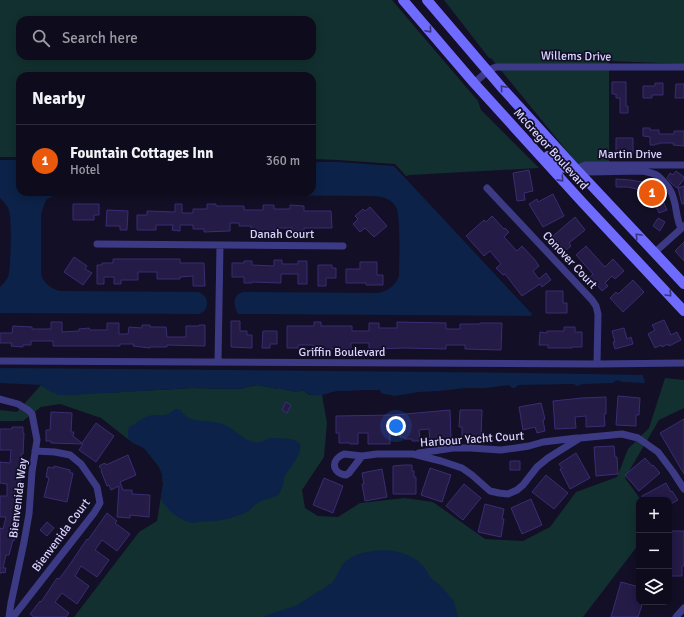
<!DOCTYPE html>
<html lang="en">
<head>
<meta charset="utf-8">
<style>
	:root { --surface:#0e0b1c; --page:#1c1929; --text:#f1f3f6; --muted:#9b9ba3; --line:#2e2b3b; --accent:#ea580c }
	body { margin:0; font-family:Signika,sans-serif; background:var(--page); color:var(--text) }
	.controls { position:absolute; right:12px; bottom:12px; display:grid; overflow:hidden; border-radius:8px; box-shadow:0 2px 10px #0003 }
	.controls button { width:36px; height:36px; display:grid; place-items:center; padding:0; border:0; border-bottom:1px solid var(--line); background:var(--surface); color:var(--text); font:20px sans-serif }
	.you { position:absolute; left:396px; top:426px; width:14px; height:14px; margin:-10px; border:3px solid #fff; border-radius:50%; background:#1a73e8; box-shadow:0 0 0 6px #1a73e833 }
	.badge { display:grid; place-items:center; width:26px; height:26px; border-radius:50%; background:var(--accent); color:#fff; font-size:13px; font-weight:700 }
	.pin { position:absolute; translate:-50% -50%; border:2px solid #fff; box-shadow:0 1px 4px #0006 }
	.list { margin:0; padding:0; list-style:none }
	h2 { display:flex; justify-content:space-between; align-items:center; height:52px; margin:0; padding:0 16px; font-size:17px }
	h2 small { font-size:13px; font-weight:400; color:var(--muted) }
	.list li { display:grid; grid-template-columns:26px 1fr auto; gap:12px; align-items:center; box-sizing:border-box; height:72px; padding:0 16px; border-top:1px solid var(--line) }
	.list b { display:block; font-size:15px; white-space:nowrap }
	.list p { margin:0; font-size:13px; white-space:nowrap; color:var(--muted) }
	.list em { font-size:13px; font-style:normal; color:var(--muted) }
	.icon { flex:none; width:22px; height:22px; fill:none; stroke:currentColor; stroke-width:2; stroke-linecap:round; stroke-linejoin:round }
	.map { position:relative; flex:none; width:684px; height:617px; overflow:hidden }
	.search { position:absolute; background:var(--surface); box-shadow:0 2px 10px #0003; left:16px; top:16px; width:300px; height:44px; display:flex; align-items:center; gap:10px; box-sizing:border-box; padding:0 14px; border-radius:12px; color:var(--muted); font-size:15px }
	.panel { position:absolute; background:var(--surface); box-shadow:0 2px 10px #0003; left:16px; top:72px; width:300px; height:124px; border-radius:12px }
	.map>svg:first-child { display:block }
	.green { fill:#12302f; fill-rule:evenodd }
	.water { fill:#0c2248 }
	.building { fill:#241b47; stroke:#3b2d73 }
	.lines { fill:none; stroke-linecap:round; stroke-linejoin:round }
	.street { stroke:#3d3a85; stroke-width:7 }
	.secondary { stroke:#6f6bff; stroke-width:10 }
	.oneway { stroke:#38347d }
	.labels { text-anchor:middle; stroke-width:3.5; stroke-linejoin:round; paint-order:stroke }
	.street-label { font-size:12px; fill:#d9d4ff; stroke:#130f26 }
</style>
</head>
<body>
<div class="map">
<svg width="684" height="617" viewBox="0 0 684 617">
	<rect width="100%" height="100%" fill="#130f26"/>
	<path class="green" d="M0,0h392l86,101 3,9 58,58 -129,7 -4,1 -11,-12 -57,-4 -26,-1v-83h-292v81h-20zM20,20h292v36h-292z
		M444,0h240v64l-75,-3v101l-30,4 -88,-108h-2z
		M665,378l19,2v28l-25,12 -34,58 16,22h-2v44l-56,73h-509l65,-85 18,-11 6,-37 -1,-10 -3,-7 -14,-18 -3,-2 -9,-4 -32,-25 -41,-14 -19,3 -18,14h-23v-11l17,2 24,-27 9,6 54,2 88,-5 48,1 11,-3 7,-1 20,4h5l13,3 6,-2 8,5h12l5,28 -3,34 -22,33 3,18 13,8 20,1 22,-14 45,-5 28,4 52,37 38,2 27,-14 26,-35 41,-15 11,-28 21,-21z"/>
	<path class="water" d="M0,160h20v32h292v-30h26l56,4 138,148 -1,2 -293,-2c-5,-9 -6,-20 6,-22l134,1c10,-2 17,-7 21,-17 0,-11 2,-61 -3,-69 -5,-8 -12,-10 -21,-11l-316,-2 -10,4 -3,2 -5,14v59c1,9 10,16 19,18l138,1c12,3 12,20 0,22l-198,-1v-26c3,-3 6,-6 8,-10 3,-8 4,-58 1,-66 -1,-5 -5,-9 -9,-13z
		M0,368c214,2 429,3 643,7l2,8 -23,-1c-4,-2 -6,-2 -9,1l-27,1h-3l-6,2 -3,-2 -56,1 -3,3h-3l-3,-3 -24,3h-19l-27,3 -20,1 -25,4c-4,-2 -9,-1 -13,-3l-1,-3h-13l-23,1c-11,-2 -21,7 -33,4 -3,-1 -6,-3 -8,-5l-3,2h-4l-13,-3h-5l-20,-4 -7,1 -11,3 -48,-1 -119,7h-14l-10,-4 -8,-6 -41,-2z
		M176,409l5,1c6,14 28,9 41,14 11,3 21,16 31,18 9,2 11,-3 18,-4 2,0 4,0 6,0 11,1 14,-1 23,6 3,10 -10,23 -15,31 -1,3 -1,3 -1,6 -1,5 -3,11 -7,15l-16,5 -5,3 -7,7 -6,3 -13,4 -12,3 -19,1 -8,1 -6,-2 -12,-7 -11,-12 -1,-5 2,-13 -1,-10 -3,-7 -14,-18c-11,-8 -20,-4 -16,-22 7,-3 12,-9 20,-11 5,-2 10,0 16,-1 4,-1 7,-4 11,-6z
		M383,550c14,0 31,5 41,17 4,5 7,14 14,16l16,18 4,16h-196l35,-12 35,-22c4,-5 5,-9 8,-14 7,-15 28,-18 43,-19z"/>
	<path class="building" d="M612,82h14v24h2v7h-8v-15h-4v-4h-4z
		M655,83h8v12h-11v3h-9v-12h12z
		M676,84h8v14h-9z
		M643,128h7v2h9v4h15v-3h10v15l-11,-1 1,-2h-15v1h-4v1h-5v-8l-7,-1z
		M616,138h17v16h-7v-4l-10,1z
		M529,170l4,21 -9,2 1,7 -8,1 -4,-28z
		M676,171l8,6v2l-7,9 -6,-5 -4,-5 3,-5 3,2z
		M616,179l14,1 12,2 -1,8 -13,-3h-12z
		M651,186l7,8 -6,5 -6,-7z
		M684,186v18h-2l-4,-16z
		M553,194l11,22 -21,11 -14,-23 8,-5 1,3z
		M663,201l4,9 -8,3 -4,-9z
		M73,204h26v11h-5v5h-21z
		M175,204h7v9h11v-4h14v-5h9v2h28v4h19v-5h11v4h16v-4l14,1v5h27l1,17h-28v3h-12v-3h-17v3l-24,1v-6h-12v-3h-9v8l-26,1v-3h-11v-4h-13v6l-8,-1 1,-5h-17v5h-19v-15h10v-4l28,1z
		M370,207l17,19 -13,11 -9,-9 -5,4 -7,-8 5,-5 -3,-3 8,-7 2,2z
		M107,210l21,1 -1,19h-7v-4h-14z
		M492,216l12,13 1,-1 4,4 -5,5 13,14 5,-5 13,14 4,6 -6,5 6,8 7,-6 5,7 -9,7 -2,-3 -18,12 -17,-22 -2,1 -7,-7 5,-4 -11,-13 -6,5 -18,-20 18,-16 2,2z
		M575,217l10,13 -16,13 2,3 -6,5 -12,-15z
		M658,218l7,4 -5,9 -7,-5z
		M684,242v19l-9,-10z
		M586,246l19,21 8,-8 11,12 -9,8 -3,-3 -7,7 3,3 -6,5 -12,-14 3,-3 -17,-19z
		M74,257l13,9 -2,3 7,4 -9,12 -19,-13z
		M113,259h67v4h24l1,23h-12v-10l-13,1v2h-23v-7h-19v8h-17v4h-7v-7h-10v7h-7v-19h5v-2h11z
		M274,260h8v4h16v-3h9v23h-9v-10h-17v9l-29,-1v1h-8v-6h-12v-14h12v-2h8v4l22,1z
		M360,262h17v13h6v10h-17v-2h-20v-14h14z
		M318,265h14v3h4v10h-10v8h-8z
		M633,280l11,12 -21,20 -13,-14 6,-6 2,2z
		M546,291h17v12h4v10h-21z
		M664,320l7,15 6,-3 4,8 -12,6 -1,-2 -6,3 -1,-2 -6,3 -7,-14 7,-4 -3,-5z
		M231,321h9v10h7v4h5v13l-21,-1z
		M51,322h11v10l17,-1v-2l10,-1 1,2h17v-7h12v11h9l1,-7 13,1v-3h8v2h16l1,10h19v-11h13v-1h6v21l-38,-1v2h-17v1l-17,-2 1,-2h-14v2h-67v-5h-22v4h-8v2l-12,-1 1,-3h-12v-10h12l1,-7 19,1v2h19z
		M314,322h7v4h31v5h17v-8h10v5h18v-6l49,1v6h14v-5h20v-1h22l-1,27 -36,-1v-4h-19v4l-41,-1 -36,1v-6h-18v6h-38v-4h-15v3h-11v-22h27z
		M564,327h11v5h7v15h-10v1h-24v-3h-9l1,-13 7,1v-2h17z
		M624,328l3,11 4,-2 2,7 -18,5 -2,-7h2l-3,-11z
		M263,331h14v13h-7v4h-8z
		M618,396l22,2 -1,17h-3v11l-20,-1z
		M606,397v17h-2l1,12 -19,1v-11l-11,1 1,11 -21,1 -2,-28 29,-3z
		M286,402l5,3 -4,8 -5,-3z
		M541,403l4,16 -2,1 2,11 -8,2 -2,-6 -12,3 -4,-23z
		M450,410l1,29 -21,1 -1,-11 -10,1 1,11h-8v-2h-7l-1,-2h-4v-5l-10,1v11h-22v-11h-10v11h-8v-1h-11v-10h-3v-17l58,-1z
		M460,410h22l-1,28 -19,-1v-10h-3z
		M51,412l21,1 -1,19h3l-1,4 9,7 14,-20 18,13 -18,26 -17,-12 4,-6 -32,-1v-2h-5v-11h4z
		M684,419v55l-24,-41z
		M12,427h11v6h1l-1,21h-2v11l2,1 -1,8h-1l-1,14h-2l-1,12h2l-1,21h-2l-3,13 2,1 -1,6 -1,-1 -4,15h-3l-3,13h3l-1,5 -3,-1v1h-2v-45l3,1 3,-12h-6v-21h7v-12l-7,-1v-21l10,1 1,-13h-11v-21h12z
		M614,446l1,11h2l1,17 -22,2 -2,-29z
		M576,453l14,25 -20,11 -10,-20 2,-1 -3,-4z
		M128,455l8,20 -16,7 3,8h9v4l18,1 -1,22 -19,-2v3l-13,-1 2,-31 -8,4 -2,-5 -2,1 -6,-15 1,-1 -3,-4 6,-3 1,2z
		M645,458l7,8 1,-1 7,8 -21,18 -14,-16z
		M510,461h10v9h-10z
		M404,465h8v6h2v6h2v17h-23v-28z
		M54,466l16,4v3h3l-6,29 -23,-5 5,-19 -3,-1 2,-10 6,1z
		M430,468l21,7 -9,27 -21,-7z
		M382,469l5,28 -22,4 -3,-17h2l-2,-11z
		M546,475l22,18 -14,16 -22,-17z
		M324,478l19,8 -10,27 -20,-8z
		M666,483l5,9 1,-1 6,9 -9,5v-5h-25l-2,-4z
		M464,484l17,14 -18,22 -17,-14z
		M531,499l11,26 -20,9 -11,-26z
		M485,504l19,5 -2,10h2l-3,18 -23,-5z
		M107,513l10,8 -2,2 15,11 -13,17 -15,-11 -7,10 14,10 -12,17 -16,-11 -6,10 14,10 -12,18 -15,-11 -7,9 14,11 -3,4h-32l-4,-3 10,-13 1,1 16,-24 2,1 9,-12 19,-28 1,1z
		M47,522l7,6 -7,8 -7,-6z
		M669,531h15v35h-2v10h-13z
		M621,582l18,5v15h4l-5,15h-27z"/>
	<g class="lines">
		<path class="street" d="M474,83l15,-13 7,-3h188
			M576,169l12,3 55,-1c5,1 11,2 15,5 7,6 14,15 16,24 3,10 2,18 7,28
			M576,169l9,-4h99
			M487,188l105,112 4,6 2,8 -1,50
			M97,244l246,2
			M654,253l30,-27
			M0,361l597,3 87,-1
			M218,362l2,-117
			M0,399l18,5 10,6 4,4 5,26 -5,32 -3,42 -5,28 -13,61 -2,14
			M419,453l34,-5h17l31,2 15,-2 13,-2 14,-4 34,-4
			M344,454l18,2 -13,17 -3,2c-15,-2 -15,-16 -2,-21z
			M362,456l15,-2h36l28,7 21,7 10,7 18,16 9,2 9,1 9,-4 6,-5 14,-18 11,-9 32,-20 42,-4 16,4 20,14 15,20 11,17
			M13,617l81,-104 6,-10 -3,-16 -16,-23 -11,-9 -15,-3 -20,-1
			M676,617l8,-9"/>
		<path class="secondary" d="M403,0l71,83 108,119 102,109
			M427,0l76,89 73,80 108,115
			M548,156c9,9 15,14 28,13"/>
	</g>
	<defs><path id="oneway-chevron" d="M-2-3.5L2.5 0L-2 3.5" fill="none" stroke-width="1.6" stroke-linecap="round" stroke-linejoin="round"/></defs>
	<g class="oneway">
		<use href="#oneway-chevron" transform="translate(429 30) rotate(49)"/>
		<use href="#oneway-chevron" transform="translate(503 88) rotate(-131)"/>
		<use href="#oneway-chevron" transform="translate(561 179) rotate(48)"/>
		<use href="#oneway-chevron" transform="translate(638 236) rotate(-133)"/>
		<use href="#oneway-chevron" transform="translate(669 294) rotate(47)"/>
	</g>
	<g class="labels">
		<g class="street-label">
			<text transform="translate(576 56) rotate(1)" y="4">Willems Drive</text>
			<text transform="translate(551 149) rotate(48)" y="4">McGregor Boulevard</text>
			<text x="630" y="158">Martin Drive</text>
			<text x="282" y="238">Danah Court</text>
			<text transform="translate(570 260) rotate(47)" y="4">Conover Court</text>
			<text x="342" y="356">Griffin Boulevard</text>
			<text transform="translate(472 439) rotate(-4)" y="4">Harbour Yacht Court</text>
			<text transform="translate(18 498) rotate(-83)" y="4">Bienvenida Way</text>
			<text transform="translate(61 535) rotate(-53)" y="4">Bienvenida Court</text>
		</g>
	</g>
</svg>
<div class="controls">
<button>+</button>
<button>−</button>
<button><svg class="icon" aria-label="layers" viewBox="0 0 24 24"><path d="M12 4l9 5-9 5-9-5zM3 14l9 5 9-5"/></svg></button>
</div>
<div class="you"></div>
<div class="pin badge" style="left:652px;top:193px">1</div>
<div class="search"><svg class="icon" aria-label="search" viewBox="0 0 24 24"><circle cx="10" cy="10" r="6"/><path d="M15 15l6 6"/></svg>Search here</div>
<section class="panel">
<h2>Nearby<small></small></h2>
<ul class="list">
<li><span class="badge">1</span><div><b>Fountain Cottages Inn</b><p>Hotel</p></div><em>360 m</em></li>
</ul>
</section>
</div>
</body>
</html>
